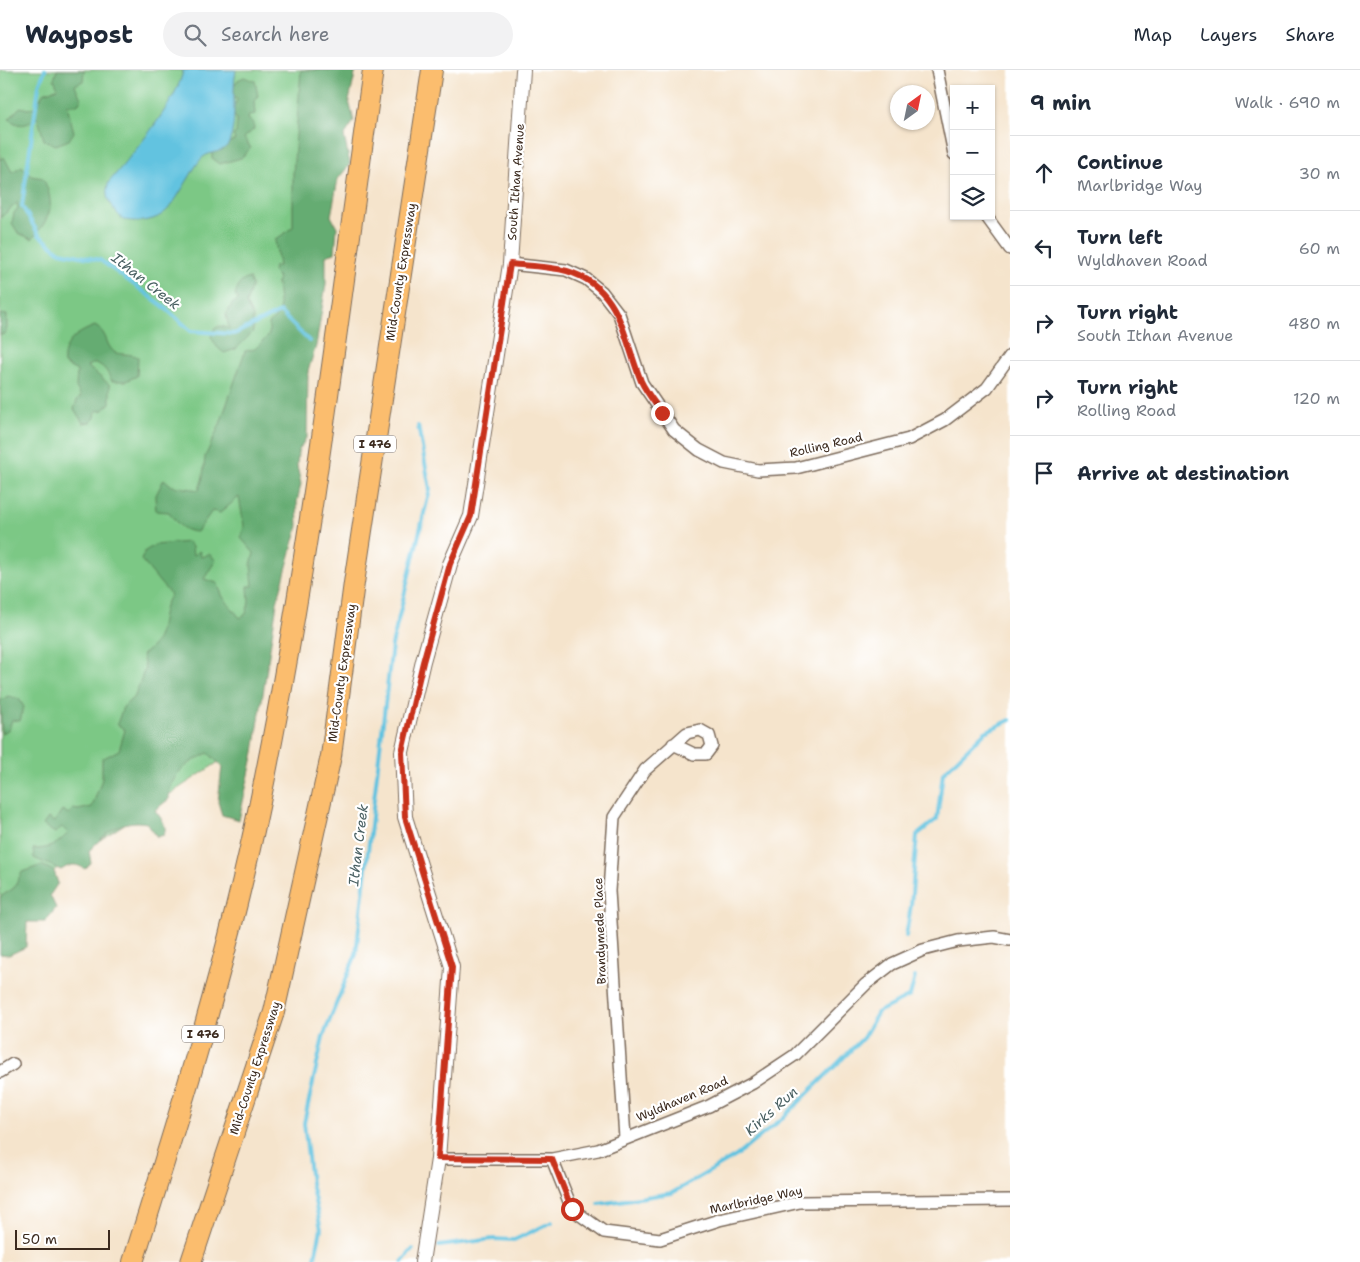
<!DOCTYPE html>
<html lang="en">
<head>
<meta charset="utf-8">
<style>
	:root { --surface:#fff; --page:#f2f2f3; --text:#1f2937; --muted:#747a83; --line:#e0e1e3 }
	body { margin:0; font-family:"Shantell Sans",sans-serif; background:var(--page); color:var(--text) }
	.controls { position:absolute; right:15px; top:15px; display:grid; overflow:hidden; border-radius:0px; box-shadow:0 1px 4px #0004 }
	.controls button { width:45px; height:45px; display:grid; place-items:center; padding:0; border:0; border-bottom:1px solid var(--line); background:var(--surface); color:var(--text); font:25px sans-serif }
	.compass { position:absolute; left:890px; top:15px; width:45px; height:45px; border-radius:50%; background:var(--surface); box-shadow:0 1px 4px #0004; rotate:33deg }
	.scale { position:absolute; left:15px; bottom:12px; width:95px; box-sizing:border-box; padding-left:5px; border:2px solid #3b2a1e; border-top:0; font-size:14px; line-height:18px; white-space:nowrap; color:#3b2a1e; -webkit-text-stroke:4px #fff; paint-order:stroke }
	.stop { position:absolute; width:15px; height:15px; margin:-11px; border:4px solid #c8321e; border-radius:50%; background:#fff }
	.stop.end { background:#c8321e; border-color:#fff; box-shadow:0 1px 5px #0008 }
	.list { margin:0; padding:0; list-style:none }
	h2 { display:flex; justify-content:space-between; align-items:center; height:65px; margin:0; padding:0 20px; font-size:21px }
	h2 small { font-size:16px; font-weight:400; color:var(--muted) }
	.list li { display:grid; grid-template-columns:32px 1fr auto; gap:15px; align-items:center; box-sizing:border-box; height:75px; padding:0 20px; border-top:1px solid var(--line) }
	.list b { display:block; font-size:19px; white-space:nowrap }
	.list p { margin:0; font-size:16px; white-space:nowrap; color:var(--muted) }
	.list em { font-size:16px; font-style:normal; color:var(--muted) }
	.icon { flex:none; width:28px; height:28px; fill:none; stroke:currentColor; stroke-width:2; stroke-linecap:round; stroke-linejoin:round }
	.map { position:relative; flex:none; width:1010px; height:1192px; overflow:hidden }
	header { display:flex; align-items:center; gap:30px; box-sizing:border-box; height:70px; padding:0 25px; background:var(--surface); border-bottom:1px solid var(--line) }
	header strong { font-size:24px }
	nav { display:flex; gap:28px; margin-inline-start:auto; font-size:18px }
	.search { width:350px; height:45px; background:var(--page); display:flex; align-items:center; gap:12px; box-sizing:border-box; padding:0 18px; border-radius:28px; color:var(--muted); font-size:19px }
	main { display:flex }
	aside { flex:1; background:var(--surface) }
	.map>svg:first-child { display:block }
	.green { fill:#7cc885; stroke:#5c7952 }
	.forest { fill:#65ac72; stroke:#506b48 }
	.water { fill:#62c3e0; stroke:#4e767f }
	.lines { fill:none; stroke-linecap:round; stroke-linejoin:round }
	.stream { stroke:#62c3e0; stroke-width:4 }
	.minor-casing { stroke:#7c6b5b; stroke-width:14 }
	.tertiary-casing { stroke:#7c6b5b; stroke-width:16 }
	.motorway-casing { stroke:#7c6b5b; stroke-width:22 }
	.minor { stroke:#fff; stroke-width:11 }
	.tertiary { stroke:#fff; stroke-width:14 }
	.motorway { stroke:#fbbd6e; stroke-width:20 }
	.route { stroke:#c8321e; stroke-width:6 }
	.labels { text-anchor:middle; stroke-width:4.5; stroke-linejoin:round; paint-order:stroke }
	.shield { fill:#fff; stroke:#766a62; stroke-width:1 }
	.shield-label { font-size:11px; font-weight:bold; fill:#3b2a1e }
	.street-label { font-size:12px; fill:#3b2a1e; stroke:#fff }
	.water-label { font-size:14px; font-style:italic; fill:#496062; stroke:#fff }
</style>
</head>
<body>
<header>
<strong>Waypost</strong>
<div class="search"><svg class="icon" aria-label="search" viewBox="0 0 24 24"><circle cx="10" cy="10" r="6"/><path d="M15 15l6 6"/></svg>Search here</div>
<nav><a>Map</a><a>Layers</a><a>Share</a></nav>
</header>
<main>
<div class="map">
<svg width="1010" height="1192" viewBox="0 0 1010 1192">
	<rect width="100%" height="100%" fill="#fff"/>
	<filter id="ink" filterUnits="userSpaceOnUse"><feTurbulence type="fractalNoise" baseFrequency=".02" numOctaves="2"/><feDisplacementMap in="SourceGraphic" scale="10" xChannelSelector="R" yChannelSelector="G"/><feConvolveMatrix kernelMatrix="1 2 1 2 8 2 1 2 1" color-interpolation-filters="sRGB"/></filter>
	<filter id="wash" filterUnits="userSpaceOnUse"><feTurbulence type="fractalNoise" baseFrequency=".0096" numOctaves="4" result="noise"/><feDisplacementMap in="SourceGraphic" scale="20" xChannelSelector="R" yChannelSelector="G"/><feGaussianBlur stdDeviation="1.12" result="paint"/><feColorMatrix in="noise" values="0 0 0 0 0 0 0 0 0 0 0 0 0 0 0 0 0 1.4 0 .05"/><feComposite in="paint" operator="in"/></filter>
	<g filter="url(#wash)">
		<rect width="100%" height="100%" fill="#f5e4cc"/>
		<path class="green" d="M0,0h344l-89,668 -255,168z"/>
		<path class="forest" d="M57,0h27l-1,11 -8,4 6,14 -3,5 -11,1 7,27 -5,8 -13,5 -12,-5 -6,-22c-11,7 -18,10 -29,1l11,-12 8,2 9,-3 6,-13 15,-5 -4,-9z
			M301,0h55l-7,31 5,20 -10,15 6,28 -12,15 -7,37 6,11 -2,26 -9,3v28l-10,62 -8,25 -1,65 -9,16 -1,14 4,18 -4,18 1,24 -21,77 -23,149 -15,68 -17,-5 -4,-13 4,-36 -14,-13c-20,10 -39,21 -39,46l-14,11c6,9 13,15 9,25l-7,2 -10,-14c-27,-5 -41,10 -58,28l2,12 -6,6c-10,-6 -14,-5 -24,1l-27,-12 -1,-9c17,0 24,-4 35,-16l-6,-6 -7,6 -12,-8 5,-7 6,4 8,-12 7,4 4,-5 5,1 14,-3 10,-28v-20l17,-9 6,-20 -8,-6 6,-17 12,-11 10,-28 -3,-13c28,-19 13,-36 29,-61 -11,-9 -19,-23 -30,-34l4,-9 10,-6 33,-3 4,5 1,8 7,-4 1,6 8,-3 7,6 -12,19 13,4 6,14 17,21 6,-4 3,-12 -1,-16h5l-2,-21 3,-12 -13,-15 3,-12 -5,-29 -19,16 -8,-2 -15,21c-13,0 -21,-9 -28,-20l-13,-1 -1,-14 9,-18 8,7 27,4 4,-13 2,-20 15,-33 25,-73 10,-2 14,-14v-11l11,-12 -3,-29 2,-5 -6,-6 1,-6h5l-4,-26 18,-13v-53z
			M244,7l11,4 3,15 -4,5 1,13 -6,2 -1,3 5,4 1,6 -10,9 7,10 -10,10 -21,6 -8,-6v-8l23,-10 -2,-5 3,-2 1,-13 -6,-9 7,-12 -6,-4v-8l6,-7z
			M4,87l8,15 10,-6 9,10 12,2c13,28 8,39 -11,61l-14,-6 -6,-10 2,-10 4,-5 -1,-5 -17,15v-59z
			M249,208l3,7 -6,19 7,13v15l-17,17 -12,4 -7,-6 -6,-10 3,-8 5,-3 10,2 -3,-13 6,-11 7,-5 -4,-3c2,-10 5,-15 14,-18z
			M0,244l7,1v13l-2,6 -5,1z
			M95,256c14,8 9,17 19,26 4,3 17,1 24,5l-1,19 -11,5h-14c-6,-11 -11,-22 -25,-15l23,19v18l-6,7 -8,1 -1,7 -4,4 -8,1 -9,-14 3,-9 4,-3 -5,-10 1,-16 -13,-7c-2,-21 12,-31 31,-38z
			M8,626l11,3 5,8 -4,14 -8,-1 -3,9 -7,5 -2,-33z
			M42,795l12,6 4,12 -8,12 6,13 -11,14h-18l-1,25 -17,8 -9,-1v-57l14,-9 8,-16z"/>
		<path class="water" d="M183,0h53c-5,24 2,50 -7,73 -4,10 -18,8 -26,14 -5,5 -10,13 -13,19 -20,32 -25,50 -67,44 -10,-12 -21,-21 -14,-38 21,-25 70,-82 74,-112z"/>
		<g class="lines">
			<path class="stream" d="M45,0l-6,15 -17,121 17,29 21,17 40,8 63,46 28,25 43,3 46,-22 29,29
				M906,866l5,-31 6,-70 20,-16 6,-46 42,-41 25,-12
				M599,1134l73,-11 64,-37 47,-38 80,-80 15,-26 32,-16 5,-19
				M439,1176l54,-7 21,1 38,-18
				M314,1192l7,-33 -10,-46 -7,-60 19,-86 33,-83 36,-309 38,-156 -12,-63
				M402,1192l11,-13"/>
		</g>
	</g>
	<g filter="url(#ink)">
		<g class="lines">
			<g class="minor-casing">
				<path id="minor" d="M937,0l17,84
					M986,146l24,33
					M510,194l56,6 20,9 16,13 17,22 23,69 32,47 25,20 25,13 34,7 38,-2 113,-29 36,-19 42,-32 23,-32
					M0,1002l13,-8
					M625,1068l-16,-247 5,-74 31,-47 42,-37 13,-3 9,5 3,11 -6,8h-12l-21,-10
					M438,1089h114l46,-9 111,-44 44,-23 42,-28 71,-71 26,-20 31,-14 35,-9 36,-4 16,3
					M552,1089l20,50 32,23 56,7 59,-19 81,-18 210,-2"/>
			</g>
			<g class="tertiary-casing">
				<path id="tertiary" d="M422,1192l16,-103 14,-192 -47,-150 -3,-65 21,-91 27,-97 21,-48 39,-252 13,-194"/>
			</g>
			<g class="motorway-casing">
				<path id="motorway" d="M133,1192c48,-152 95,-304 127,-460 50,-242 78,-488 113,-732
					M191,1192l83,-250 57,-256 23,-173 78,-513"/>
			</g>
			<use href="#minor" class="minor"/>
			<use href="#tertiary" class="tertiary"/>
			<use href="#motorway" class="motorway"/>
		</g>
	</g>
	<g class="lines" filter="url(#ink)">
		<path class="route" d="M572,1139l-20,-50 -114,-1 14,-191 -47,-150 -3,-65 21,-90 27,-98 21,-48 39,-252c18,2 39,2 57,7 54,16 56,66 74,110 5,11 14,22 21,32"/>
	</g>
	<g class="labels">
		<g class="shield">
			<rect x="354" y="365.5" width="42" height="17" rx="4"/>
			<rect x="182" y="955.5" width="42" height="17" rx="4"/>
		</g>
		<g class="shield-label">
			<text x="375" y="378">I 476</text>
			<text x="203" y="968">I 476</text>
		</g>
		<g class="street-label">
			<text transform="translate(516 112) rotate(-86)" y="4">South Ithan Avenue</text>
			<text transform="translate(401 202) rotate(-81)" y="4">Mid-County Expressway</text>
			<text transform="translate(826 375) rotate(-13)" y="4">Rolling Road</text>
			<text transform="translate(342 603) rotate(-82)" y="4">Mid-County Expressway</text>
			<text transform="translate(600 861) rotate(-92)" y="4">Brandymede Place</text>
			<text transform="translate(255 998) rotate(-72)" y="4">Mid-County Expressway</text>
			<text transform="translate(682 1029) rotate(-23)" y="4">Wyldhaven Road</text>
			<text transform="translate(756 1130) rotate(-12)" y="4">Marlbridge Way</text>
		</g>
		<g class="water-label">
			<text transform="translate(146 211) rotate(38)" y="5">Ithan Creek</text>
			<text transform="translate(358 775) rotate(-83)" y="5">Ithan Creek</text>
			<text transform="translate(771 1041) rotate(-42)" y="5">Kirks Run</text>
		</g>
	</g>
</svg>
<div class="controls">
<button>+</button>
<button>−</button>
<button><svg class="icon" aria-label="layers" viewBox="0 0 24 24"><path d="M12 4l9 5-9 5-9-5zM3 14l9 5 9-5"/></svg></button>
</div>
<svg class="compass" viewBox="-18 -18 36 36"><path d="M0-13l5 13h-10z" fill="#e53935"/><path d="M0 13l5-13h-10z" fill="#747a83"/></svg>
<div class="scale">50 m</div>
<div class="stop" style="left:572px;top:1139px"></div>
<div class="stop end" style="left:662px;top:343px"></div>
</div>
<aside>
<h2>9 min<small>Walk · 690 m</small></h2>
<ul class="list">
<li><svg class="icon" aria-label="ahead" viewBox="0 0 24 24"><path d="M12 20V5M6 11l6-6 6 6"/></svg><div><b>Continue</b><p>Marlbridge Way</p></div><em>30 m</em></li>
<li><svg class="icon" aria-label="left" viewBox="0 0 24 24"><path d="M17 20v-9H6M10 6l-5 5 5 5"/></svg><div><b>Turn left</b><p>Wyldhaven Road</p></div><em>60 m</em></li>
<li><svg class="icon" aria-label="right" viewBox="0 0 24 24"><path d="M7 20v-9h11M14 6l5 5-5 5"/></svg><div><b>Turn right</b><p>South Ithan Avenue</p></div><em>480 m</em></li>
<li><svg class="icon" aria-label="right" viewBox="0 0 24 24"><path d="M7 20v-9h11M14 6l5 5-5 5"/></svg><div><b>Turn right</b><p>Rolling Road</p></div><em>120 m</em></li>
<li><svg class="icon" aria-label="arrive" viewBox="0 0 24 24"><path d="M6 21V4h12l-3 4 3 4H6"/></svg><div><b>Arrive at destination</b></div></li>
</ul>
</aside>
</main>
</body>
</html>
